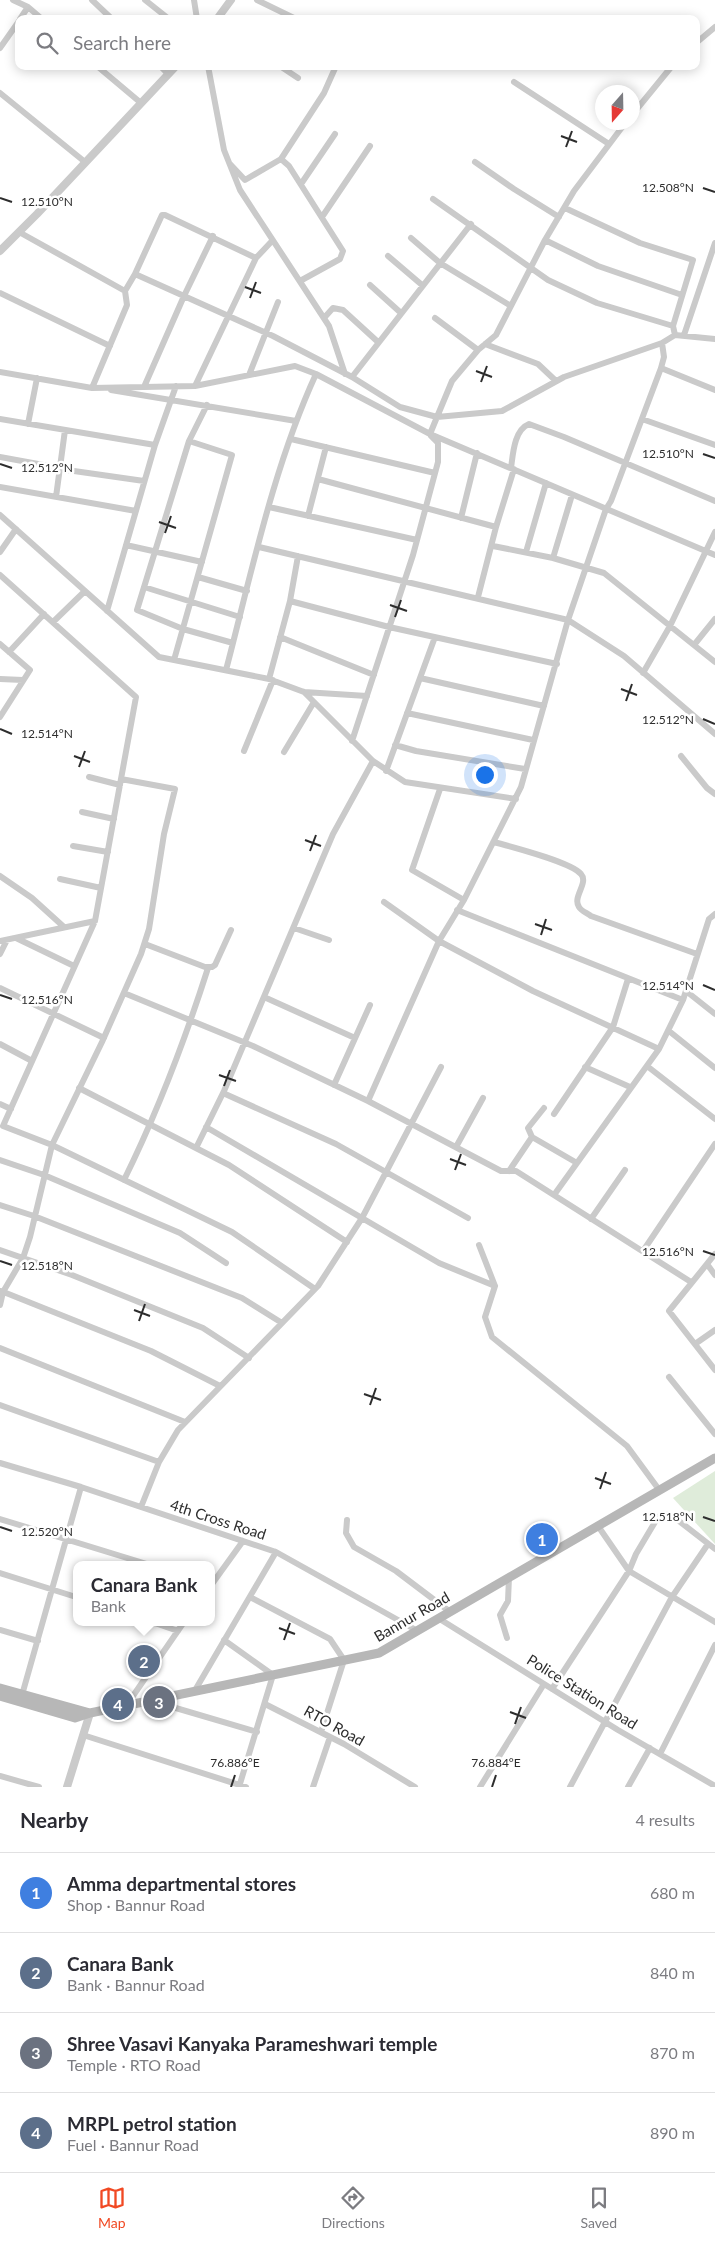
<!DOCTYPE html>
<html lang="en">
<head>
<meta charset="utf-8">
<style>
	:root { --surface:#fff; --page:#f2f2f3; --text:#2b2b33; --muted:#7c7c81; --line:#e1e1e2; --accent:#f14923 }
	body { margin:0; font-family:Lato,sans-serif; background:var(--page); color:var(--text) }
	.compass { position:absolute; left:595px; top:85px; width:45px; height:45px; border-radius:50%; background:var(--surface); box-shadow:0 2px 12px #0003; rotate:200deg }
	.you { position:absolute; left:484px; top:774px; width:18px; height:18px; margin:-12px; border:4px solid #fff; border-radius:50%; background:#1a73e8; box-shadow:0 0 0 8px #1a73e833 }
	.badge { display:grid; place-items:center; width:32px; height:32px; border-radius:50%; background:var(--accent); color:#fff; font-size:16px; font-weight:700 }
	.pin { position:absolute; translate:-50% -50%; border:2px solid #fff; box-shadow:0 1px 5px #0006 }
	.popup { position:absolute; left:73px; top:1561px; width:142px; height:65px; box-sizing:border-box; display:grid; place-content:center; border-radius:10px; background:var(--surface); filter:drop-shadow(0 1px 4px #0005); font-size:16px; white-space:nowrap; color:var(--muted) }
	.popup b { font-size:19px; color:var(--text) }
	.popup::after { content:''; position:absolute; left:50%; top:100%; margin-left:-10px; border:10px solid transparent; border-top-color:var(--surface) }
	.list { margin:0; padding:0; list-style:none }
	h2 { display:flex; justify-content:space-between; align-items:center; height:65px; margin:0; padding:0 20px; font-size:21px }
	h2 small { font-size:16px; font-weight:400; color:var(--muted) }
	.list li { display:grid; grid-template-columns:32px 1fr auto; gap:15px; align-items:center; box-sizing:border-box; height:80px; padding:0 20px; border-top:1px solid var(--line) }
	.list b { display:block; font-size:19px; white-space:nowrap }
	.list p { margin:0; font-size:16px; white-space:nowrap; color:var(--muted) }
	.list em { font-size:16px; font-style:normal; color:var(--muted) }
	.icon { flex:none; width:28px; height:28px; fill:none; stroke:currentColor; stroke-width:2; stroke-linecap:round; stroke-linejoin:round }
	.map { position:relative; flex:none; width:715px; height:1787px; overflow:hidden }
	.search { position:absolute; background:var(--surface); box-shadow:0 2px 12px #0003; left:15px; right:15px; top:15px; height:55px; display:flex; align-items:center; gap:12px; box-sizing:border-box; padding:0 18px; border-radius:10px; color:var(--muted); font-size:19px }
	.sheet { height:385px; background:var(--surface) }
	nav { display:flex; justify-content:space-around; align-items:center; box-sizing:border-box; height:70px; border-top:1px solid var(--line); background:var(--surface); font-size:14px; color:var(--muted) }
	nav a { display:grid; justify-items:center; gap:2px }
	nav .on { color:var(--accent) }
	.map>svg:first-child { display:block }
	.green { fill:#dfecda }
	.lines { fill:none; stroke-linecap:round; stroke-linejoin:round }
	.minor { stroke:#cacaca; stroke-width:6 }
	.tertiary { stroke:#cacaca; stroke-width:8 }
	.secondary { stroke:#b7b7b7; stroke-width:9 }
	.ticks { fill:none; stroke:#2d2d2d; stroke-width:2 }
	.labels { text-anchor:middle; stroke-width:5; stroke-linejoin:round; paint-order:stroke }
	.street-label { font-size:15px; fill:#2d2d2d; stroke:#fff }
	.ticks-label { font-size:12px; text-anchor:middle; fill:#2d2d2d; stroke:#fff; stroke-width:5; stroke-linejoin:round; paint-order:stroke }
</style>
</head>
<body>
<div class="map">
<svg width="715" height="1787" viewBox="0 0 715 1787">
	<rect width="100%" height="100%" fill="#fff"/>
	<path class="green" d="M715,1471v73l-42,-46z"/>
	<g class="lines">
		<path class="minor" d="M13,0l15,7 14,12
			M92,0l20,19
			M145,0l24,19
			M194,0l3,19
			M257,0l39,19
			M20,19l8,-12
			M696,43l19,-16
			M0,48l19,-27
			M97,66l44,37
			M160,66l8,8
			M208,66l16,84 16,40 89,136 16,48
			M280,66l18,12
			M514,82l95,62
			M0,93l85,69
			M632,115l40,-49
			M281,159l8,7 54,85 -3,8 -40,22
			M475,162l39,27 45,28
			M230,164l15,16 36,-21 43,-66 12,-27
			M301,184l34,-50
			M433,199l115,81 49,23 76,23 2,9
			M565,208l75,35 53,17 -20,66
			M322,217l48,-71
			M19,232l106,59
			M411,238l29,25 71,43
			M545,240l53,26 84,29
			M388,256l34,29
			M135,274l138,62 79,41 48,30 37,10 15,-36 26,-31 18,-15 49,-95 29,-49 52,-69
			M370,285l31,28
			M0,293l110,53
			M324,318l9,-10 10,2 35,32
			M435,318l43,32
			M684,335l31,-92
			M485,344l53,20 18,17
			M661,368l54,22
			M0,372l92,16 103,-2 100,-20 21,8 114,60 285,121
			M249,375l29,-73
			M352,377l119,-153
			M195,386l61,-128 16,-17
			M144,387l40,-91 29,-60
			M94,388h-2l35,-83 -2,-14 10,-17 27,-59h3l91,43
			M111,390l185,31
			M207,405l-18,36 -52,169 46,19 50,14
			M0,419l155,26
			M642,419l73,26
			M28,424l9,-46
			M430,434l7,-17 65,-6 62,-34 98,-34 13,-8 40,4
			M291,439l144,34
			M0,457l60,11
			M511,468c2,-14 3,-38 18,-44l35,13 151,64
			M60,469l84,12
			M318,479l178,48
			M0,487l136,24
			M56,497l9,-67
			M269,507l148,33
			M0,515l159,142 110,22 35,13 63,4
			M308,516l18,-69
			M461,518l16,-65
			M126,545l76,17
			M493,546l60,12 51,15 111,89
			M259,547l309,73 56,36 91,78
			M0,552l16,-23
			M526,552l20,-69
			M553,558l19,-63
			M0,575l136,122 -41,224 -92,205 49,19 180,87 83,57
			M198,577l49,14
			M144,587l96,30
			M478,597l18,-70 18,-58
			M290,601l99,26 168,37
			M107,611l48,-166 21,-59
			M53,622l32,-31
			M280,637l94,38
			M0,644l30,26 -30,47
			M694,645l21,-26
			M9,652l35,-38
			M174,660l58,-205 -43,-14
			M226,670c26,-99 47,-202 90,-296
			M643,673l27,-47 45,-94
			M420,678l124,28
			M0,679l23,1
			M269,679l21,-78 8,-45
			M304,692l69,69 32,21 111,17
			M407,713l126,27
			M352,741l61,-186 25,-93v-19l-7,-7
			M395,745l21,6 109,18
			M244,751l29,-71
			M284,752l30,-50
			M681,756l26,32 8,6
			M386,771l49,-134
			M89,777l31,8
			M440,789l-28,81 52,30
			M82,812l32,7
			M494,842c18,5 77,20 87,32 8,9 -9,23 -2,33 2,4 8,6 12,9l106,38
			M73,846l35,6
			M0,876l32,22 32,29
			M60,879l41,9
			M384,902l55,39 94,50 126,58
			M457,910l226,90
			M294,928l35,12
			M16,938l58,28
			M0,941l95,-20
			M145,944l60,23h7l3,-2 16,-35
			M0,954l7,-14
			M0,988l104,50
			M686,991l29,23
			M124,993l129,53 115,55 133,70h15l175,111
			M264,997l91,41
			M669,1031l46,37
			M0,1044l32,17
			M647,1066l68,53
			M585,1067l45,20
			M334,1085l36,-80
			M79,1088l150,77 118,77
			M223,1093l113,51 132,74
			M368,1101l71,-160 25,-41 57,-113 47,-167 38,-111 5,-8 50,-133 3,-11 -2,-14
			M0,1104l11,5
			M544,1108l-16,20 4,9 45,26
			M554,1114l59,-87 15,-48
			M206,1127l233,136 56,23
			M456,1147l27,-49
			M196,1148l28,-57 109,-257 40,-73
			M0,1160l44,15 136,58 46,30
			M509,1171l23,-34
			M124,1180c34,-69 61,-140 84,-212
			M554,1195l105,-146 24,-49 26,-81 6,-5
			M0,1205l34,11 208,82 40,25
			M591,1219l34,-49
			M479,1245l16,41 -10,31 7,20 135,109 33,45
			M0,1250l72,25 131,53 46,30
			M643,1251l72,-107
			M715,1254l-46,57 46,59
			M707,1264l8,11
			M1,1291l150,60 69,35
			M0,1305l3,-13 20,-34 7,-21 22,-92 50,-103 39,-88 8,-25 15,-95 11,-45 -54,-10
			M695,1344l20,-14
			M0,1348l185,74
			M669,1377l46,57
			M0,1405l159,57
			M0,1463l81,24 195,65 140,78
			M141,1507l18,-45 19,-32 140,-144 44,-68 79,-151
			M0,1519l150,46
			M347,1520l-1,13 8,14 42,24 53,40
			M598,1526l31,45 86,51
			M0,1573l76,24
			M212,1584l31,-43
			M250,1597l80,42 14,21 -23,72
			M438,1618l180,112 97,56
			M152,1622l26,9
			M0,1630l38,11
			M507,1638l-7,-23 8,-14 1,-24
			M224,1640l49,35 -34,112
			M552,1689l77,-118 7,-17 22,-37 12,-3 45,35
			M194,1692l82,-140
			M22,1695l59,-208
			M152,1701l105,31
			M265,1704l79,40 71,43
			M126,1706l58,-84
			M83,1735l163,52
			M660,1754l55,-109
			M0,1776l39,11
			M313,1787l17,-50
			M480,1787l64,-103
			M570,1787l102,-190 36,-53
			M628,1787l22,-39"/>
		<path class="tertiary" d="M217,19l14,-19
			M0,251l37,-37 139,-148
			M67,1787l23,-74"/>
		<path class="secondary" d="M0,1688l90,25
			M0,1696l75,22 15,-5 289,-60 336,-195"/>
	</g>
	<path class="ticks" d="M561,136l16,6M566,147l6,-16M703,188l12,4M0,198l12,4M245,287l16,6M250,298l6,-16M476,371l16,6M481,382l6,-16M703,454l12,4M0,464l12,4M159,522l17,6M165,533l6,-17M390,605l17,6M395,617l6,-17M621,689l16,6M626,701l6,-17M703,719l12,5M0,729l12,5M74,756l16,6M79,767l6,-16M305,840l16,6M310,851l6,-16M535,924l17,6M541,935l5,-16M703,985l12,5M0,995l12,4M219,1075l17,6M224,1086l6,-16M450,1159l16,6M455,1170l6,-16M703,1251l12,4M0,1261l12,4M134,1310l16,6M139,1321l6,-17M364,1394l17,6M370,1405l6,-17M595,1478l16,6M600,1489l6,-17M703,1517l12,4M0,1527l12,4M279,1628l16,6M284,1640l6,-17M510,1712l16,6M515,1724l6,-17M231,1787l4,-12M492,1787l4,-12"/>
	<g class="labels">
		<g class="street-label">
			<text transform="translate(218 1520) rotate(18)" y="5">4th Cross Road</text>
			<text transform="translate(412 1617) rotate(-30)" y="5">Bannur Road</text>
			<text transform="translate(582 1692) rotate(32)" y="5">Police Station Road</text>
			<text transform="translate(334 1726) rotate(29)" y="5">RTO Road</text>
		</g>
	</g>
	<g class="ticks-label">
		<text x="668" y="192">12.508°N</text>
		<text x="47" y="206">12.510°N</text>
		<text x="668" y="458">12.510°N</text>
		<text x="47" y="472">12.512°N</text>
		<text x="668" y="724">12.512°N</text>
		<text x="47" y="738">12.514°N</text>
		<text x="668" y="990">12.514°N</text>
		<text x="47" y="1004">12.516°N</text>
		<text x="668" y="1256">12.516°N</text>
		<text x="47" y="1270">12.518°N</text>
		<text x="668" y="1521">12.518°N</text>
		<text x="47" y="1536">12.520°N</text>
		<text x="235" y="1767">76.886°E</text>
		<text x="496" y="1767">76.884°E</text>
	</g>
</svg>
<svg class="compass" viewBox="-18 -18 36 36"><path d="M0-13l5 13h-10z" fill="#e53935"/><path d="M0 13l5-13h-10z" fill="#7c7c81"/></svg>
<div class="you"></div>
<div class="pin badge" style="left:542px;top:1539px;background:#3f7fe0">1</div>
<div class="pin badge" style="left:144px;top:1661px;background:#5c6f8a">2</div>
<div class="popup"><b>Canara Bank</b>Bank</div>
<div class="pin badge" style="left:159px;top:1702px;background:#6b7280">3</div>
<div class="pin badge" style="left:118px;top:1704px;background:#5c6f8a">4</div>
<div class="search"><svg class="icon" aria-label="search" viewBox="0 0 24 24"><circle cx="10" cy="10" r="6"/><path d="M15 15l6 6"/></svg>Search here</div>
</div>
<section class="sheet">
<h2>Nearby<small>4 results</small></h2>
<ul class="list">
<li><span class="badge" style="background:#3f7fe0">1</span><div><b>Amma departmental stores</b><p>Shop · Bannur Road</p></div><em>680 m</em></li>
<li><span class="badge" style="background:#5c6f8a">2</span><div><b>Canara Bank</b><p>Bank · Bannur Road</p></div><em>840 m</em></li>
<li><span class="badge" style="background:#6b7280">3</span><div><b>Shree Vasavi Kanyaka Parameshwari temple</b><p>Temple · RTO Road</p></div><em>870 m</em></li>
<li><span class="badge" style="background:#5c6f8a">4</span><div><b>MRPL petrol station</b><p>Fuel · Bannur Road</p></div><em>890 m</em></li>
</ul>
</section>
<nav>
<a class="on"><svg class="icon" aria-label="map" viewBox="0 0 24 24"><path d="M3 6l6-2 6 2 6-2v14l-6 2-6-2-6 2zM9 4v14M15 6v14"/></svg>Map</a>
<a><svg class="icon" aria-label="directions" viewBox="0 0 24 24"><path d="M12 3l9 9-9 9-9-9zM9 14v-3h6M13 9l2 2-2 2"/></svg>Directions</a>
<a><svg class="icon" aria-label="saved" viewBox="0 0 24 24"><path d="M7 4h10v16l-5-4-5 4z"/></svg>Saved</a>
</nav>
</body>
</html>
